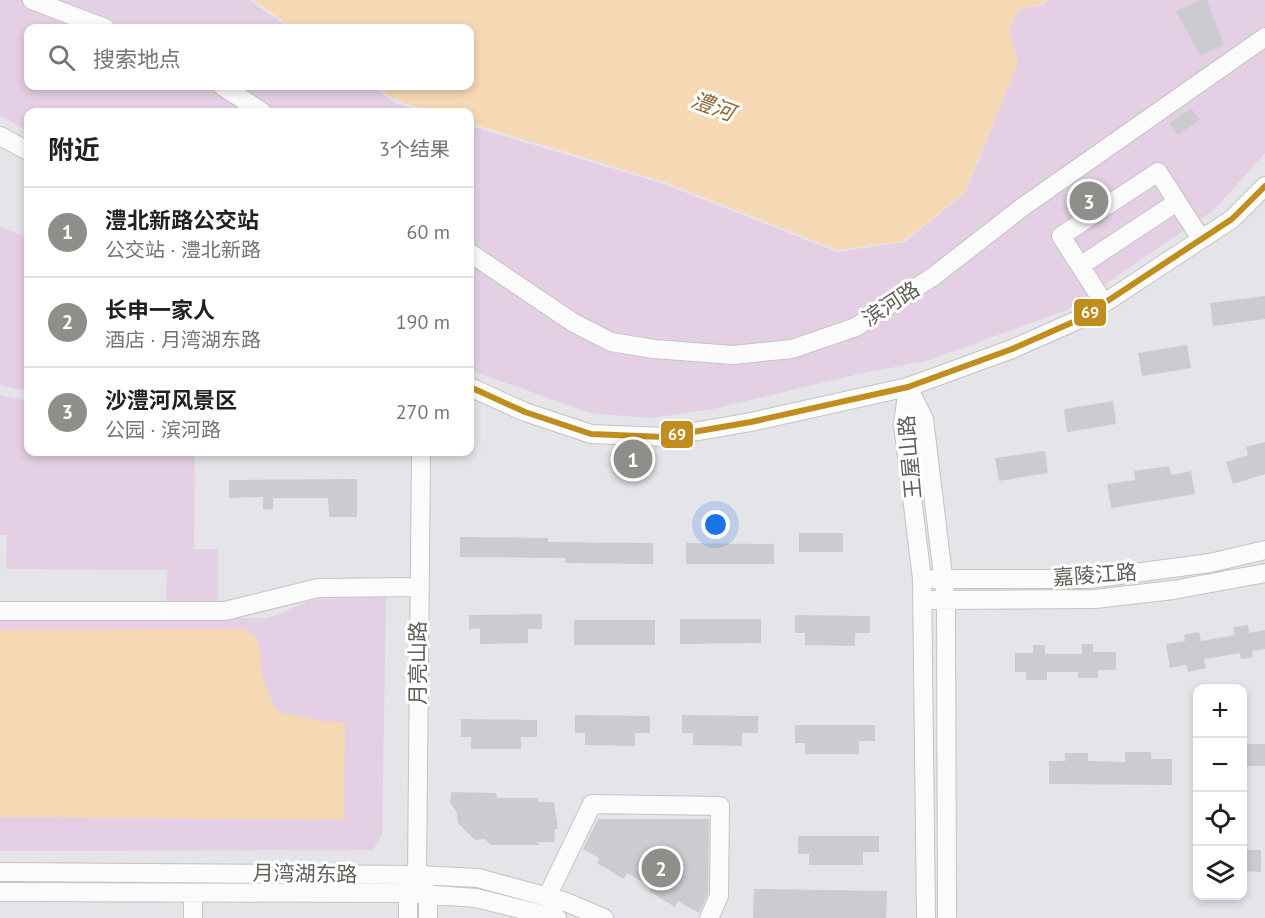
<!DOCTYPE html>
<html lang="zh">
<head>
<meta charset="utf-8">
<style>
	:root { --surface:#fff; --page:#f6f6f6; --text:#202124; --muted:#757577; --line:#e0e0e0; --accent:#8f8e8b }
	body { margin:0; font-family:"PT Sans","Noto Sans SC",sans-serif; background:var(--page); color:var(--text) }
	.controls { position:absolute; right:18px; bottom:18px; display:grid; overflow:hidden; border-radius:12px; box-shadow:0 3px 9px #0003 }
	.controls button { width:54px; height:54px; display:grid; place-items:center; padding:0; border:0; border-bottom:2px solid var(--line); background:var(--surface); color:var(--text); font:30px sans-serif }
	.you { position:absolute; left:716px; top:525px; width:21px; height:21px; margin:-15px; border:4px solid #fff; border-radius:50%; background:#1a73e8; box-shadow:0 0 0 9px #1a73e833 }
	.badge { display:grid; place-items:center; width:39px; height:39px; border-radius:50%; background:var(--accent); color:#fff; font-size:20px; font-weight:700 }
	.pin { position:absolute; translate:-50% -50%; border:3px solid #fff; box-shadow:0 2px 6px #0006 }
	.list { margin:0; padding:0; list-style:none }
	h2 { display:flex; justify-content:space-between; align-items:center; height:78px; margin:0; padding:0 24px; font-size:26px }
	h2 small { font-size:20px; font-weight:400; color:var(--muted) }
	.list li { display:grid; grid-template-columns:39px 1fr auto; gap:18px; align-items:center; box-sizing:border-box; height:90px; padding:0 24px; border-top:2px solid var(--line) }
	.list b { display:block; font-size:22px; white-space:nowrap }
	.list p { margin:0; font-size:20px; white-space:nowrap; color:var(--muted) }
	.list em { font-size:20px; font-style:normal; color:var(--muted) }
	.icon { flex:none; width:33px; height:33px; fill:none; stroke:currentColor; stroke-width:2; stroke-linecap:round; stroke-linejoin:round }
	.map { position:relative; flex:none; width:1265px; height:918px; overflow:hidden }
	.search { position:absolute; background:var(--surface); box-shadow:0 3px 9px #0003; left:24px; top:24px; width:450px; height:66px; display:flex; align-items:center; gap:15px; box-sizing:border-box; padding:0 21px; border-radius:12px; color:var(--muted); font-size:22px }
	.panel { position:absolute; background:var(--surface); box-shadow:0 3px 9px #0003; left:24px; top:108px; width:450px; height:348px; border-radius:12px }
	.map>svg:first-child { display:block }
	.green { fill:#e4cfe4 }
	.water { fill:#f6d8b5 }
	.building { fill:#ccccd0 }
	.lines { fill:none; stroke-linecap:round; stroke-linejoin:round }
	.minor-casing { stroke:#c4c4c3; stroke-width:20 }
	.minor { stroke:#fbfbfc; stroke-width:18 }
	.bus-1-casing { stroke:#fff; stroke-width:10 }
	.bus-1 { stroke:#c28d1f; stroke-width:6 }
	.labels { text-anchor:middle; stroke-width:6; stroke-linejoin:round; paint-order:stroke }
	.street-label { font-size:21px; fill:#615f59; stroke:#fff }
	.water-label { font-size:22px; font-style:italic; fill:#8c6b33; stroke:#fff }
	.line-badge { stroke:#fff; stroke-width:2 }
	.badge-label { font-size:16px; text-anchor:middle; font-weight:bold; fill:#fff }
</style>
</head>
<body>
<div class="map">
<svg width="1265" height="918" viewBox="0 0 1265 918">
	<rect width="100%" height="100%" fill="#e4e4e9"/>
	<path class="green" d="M0,0h249l41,28h-262v58h343l26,18 29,8h-398v19l-28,-16z
		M1048,0h217v153l-51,57 -147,100 -141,51 -68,13 -145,35 -62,9 -61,-5 -120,-43v-244l194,58 173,68 68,-10 61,-50 52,-129 -9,-33 10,-21 25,-4z
		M0,227l28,11v153l-28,-6z
		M0,395l28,6v51h167l-1,97h24v54l-52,-1 1,-32 -161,-1 1,-34h-7z
		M386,597l-4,237 -9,16 -373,1v-233h268l46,-19z"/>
	<path class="water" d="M253,0h795l-5,4 -24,5 -10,21 9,33 -53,129 -61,49 -67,9 -173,-68 -194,-59v-11c-40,0 -63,-3 -96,-26h96v-58h-177z
		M244,629c21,9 14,29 19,47 3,13 9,25 15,36 24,4 44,11 67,11l-1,97 -344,-3v-187z"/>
	<path class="building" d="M1200,0h7l17,45 -24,11 -24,-45z
		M1191,108l9,12 -22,15 -9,-12z
		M1265,296v23l-52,7 -3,-23z
		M1187,345l4,23 -49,8 -4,-23z
		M1113,401l3,23 -49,8 -3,-23z
		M1265,442v32l-32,10 -7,-22 22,-7 -2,-8z
		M1045,451l3,22 -49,8 -4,-23z
		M1169,466l2,9 20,-4 4,23 -84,14 -4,-24 28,-4 -1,-9z
		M357,479v38h-28l-1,-19h-55v11l-10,1v-13l-34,1v-18z
		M799,533h44v19h-44z
		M460,537l88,1v4l105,1v21l-88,-1v-5l-105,-1z
		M686,543l88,1v20h-88z
		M542,614v15h-14v14l-48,1v-16l-11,1v-14z
		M795,615l75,1v17h-15v13l-50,-1v-12h-10z
		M680,619h81v24l-81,1z
		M574,620h81v25h-81z
		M1248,625l1,8 16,-3v19l-13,2 1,6 -12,2 -1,-6 -36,6 2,9 -18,4 -2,-7 -16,3 -4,-24 19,-3 -1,-6 15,-3 2,9 34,-6 -2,-8z
		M1082,644h11v8h23v18h-18v8h-20v-6h-31v8h-21v-8h-11v-19h18v-8h12v9h37z
		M575,715l75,1v17h-15v13l-50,-1v-12h-10z
		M682,715l76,1v17h-16v13l-49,-1v-12h-11z
		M461,719l76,1v17h-16v12h-50v-12h-10z
		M795,725h80v16h-16v13h-54v-11h-10z
		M1242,744h23v22h-23z
		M1125,752h26v7h21v26l-123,-1v-23h16v-8h23v8l37,1z
		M451,792l44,1 3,5h40v4h16l4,27h-3l-1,13h-16l1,3h-48l-6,-6 -10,1 -17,-17 -1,-10 -7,-11z
		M598,819h111l-1,75 -9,19 -21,-12 -3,6 -26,-16 3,-4 -25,-14 -3,6 -27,-16 2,-5 -16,-9z
		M798,836h81v16h-16v13h-54v-11h-11z
		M1242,850h19v22l-19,-1z
		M754,889l133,2 -1,27h-133z"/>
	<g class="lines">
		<g class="minor-casing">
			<path id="minor" d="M32,0l73,28
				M222,86l40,26
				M0,136l28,15
				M470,253l104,70 37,19 43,7 79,6 59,-6 64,-22 78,-51 90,-70 241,-169
				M1080,266l97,-64
				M1104,303l-43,-67 97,-64 43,67
				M470,387l55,25 66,22 73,3 87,-15 157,-35 104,-38 68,-30 152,-100 33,-33
				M908,387l16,32 22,182 1,317
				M908,387l-5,37 19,155 4,339
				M933,579h156l121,-16 55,-13
				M933,600l162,-1 78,-9 92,-17
				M0,611h225l93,-23 100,-1
				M0,872l417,3 61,3 88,24 38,16
				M422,884l6,11v23
				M0,892l408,1 68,5 81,20
				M193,893v25
				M547,897l45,-93 128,2 -1,90 -10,22
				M408,918v-25l9,-18 4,-423"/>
		</g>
		<use href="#minor" class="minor"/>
		<g class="bus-1-casing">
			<path id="bus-1" d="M470,387l55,25 66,22 73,3 87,-15 157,-35 104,-38 68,-30 152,-100 33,-33"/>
		</g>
		<use href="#bus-1" class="bus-1"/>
	</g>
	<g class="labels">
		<g class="street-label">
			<text transform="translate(891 304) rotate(-33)" y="7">滨河路</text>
			<text transform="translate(910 457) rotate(-95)" y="7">王屋山路</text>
			<text transform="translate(1095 575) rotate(-4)" y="7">嘉陵江路</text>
			<text transform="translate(418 663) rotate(-90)" y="7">月亮山路</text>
			<text transform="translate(305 874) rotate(1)" y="7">月湾湖东路</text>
		</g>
		<g class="water-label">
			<text transform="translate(713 106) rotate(20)" y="8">澧河</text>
		</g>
	</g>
	<g class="line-badge">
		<rect x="1073" y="298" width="34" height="29" rx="6" fill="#c28d1f"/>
		<rect x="660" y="420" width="34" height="29" rx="6" fill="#c28d1f"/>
	</g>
	<g class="badge-label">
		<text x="1090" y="318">69</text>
		<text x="677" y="440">69</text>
	</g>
</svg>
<div class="controls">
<button>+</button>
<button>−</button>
<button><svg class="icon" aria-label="locate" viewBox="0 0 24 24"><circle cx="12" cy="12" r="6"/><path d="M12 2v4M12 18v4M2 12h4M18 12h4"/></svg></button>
<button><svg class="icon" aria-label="layers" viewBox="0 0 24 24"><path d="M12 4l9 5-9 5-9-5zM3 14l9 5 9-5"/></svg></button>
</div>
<div class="you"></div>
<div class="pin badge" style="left:633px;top:459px">1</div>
<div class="pin badge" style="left:661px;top:868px">2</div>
<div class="pin badge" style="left:1089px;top:201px">3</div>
<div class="search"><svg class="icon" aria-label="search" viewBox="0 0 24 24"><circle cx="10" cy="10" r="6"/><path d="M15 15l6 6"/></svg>搜索地点</div>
<section class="panel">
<h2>附近<small>3个结果</small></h2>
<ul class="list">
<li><span class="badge">1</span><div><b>澧北新路公交站</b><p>公交站 · 澧北新路</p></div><em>60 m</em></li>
<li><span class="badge">2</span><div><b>长申一家人</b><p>酒店 · 月湾湖东路</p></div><em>190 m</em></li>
<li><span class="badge">3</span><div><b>沙澧河风景区</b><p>公园 · 滨河路</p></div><em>270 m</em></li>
</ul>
</section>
</div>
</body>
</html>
